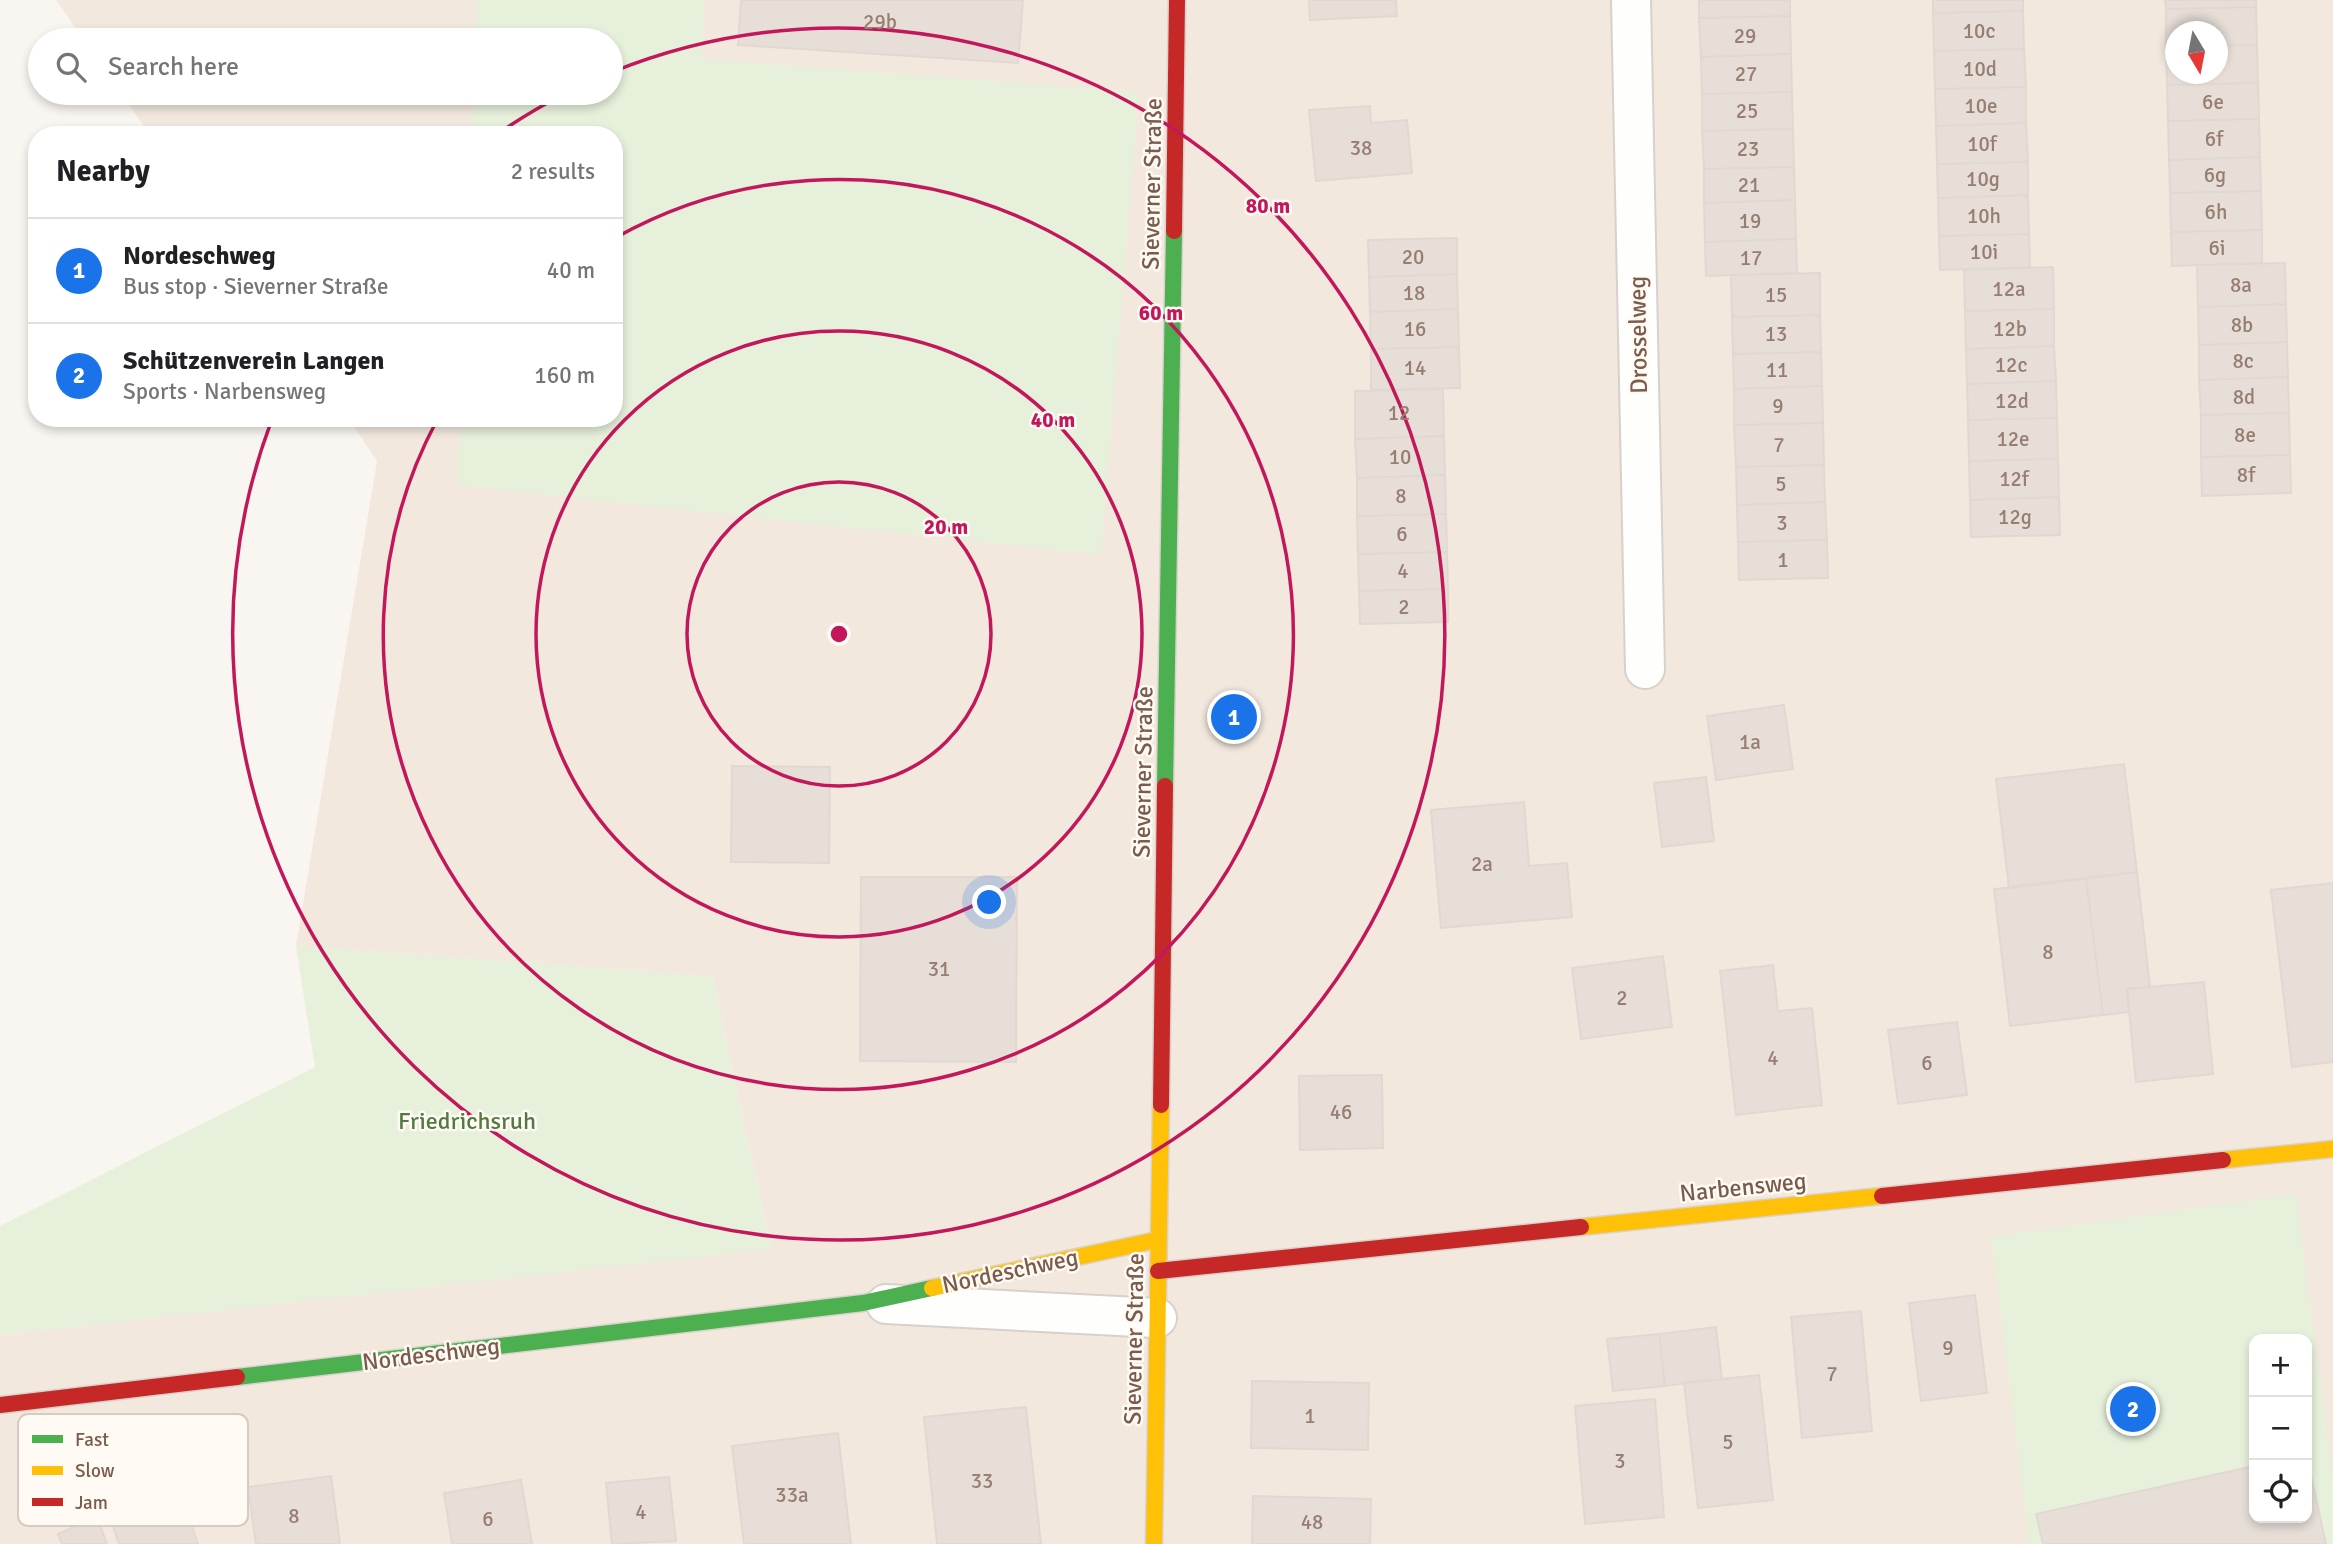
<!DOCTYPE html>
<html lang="en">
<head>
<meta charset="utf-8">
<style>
	:root { --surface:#fff; --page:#f6f6f6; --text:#202124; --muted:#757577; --line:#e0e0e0; --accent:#1a73e8 }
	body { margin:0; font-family:Signika,sans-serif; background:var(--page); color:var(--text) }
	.controls { position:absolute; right:21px; bottom:21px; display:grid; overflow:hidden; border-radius:14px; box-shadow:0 4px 10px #0003 }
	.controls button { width:63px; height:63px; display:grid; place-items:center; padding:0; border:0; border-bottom:2px solid var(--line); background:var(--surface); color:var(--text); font:35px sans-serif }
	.compass { position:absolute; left:2165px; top:21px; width:63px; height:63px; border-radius:50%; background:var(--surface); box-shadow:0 4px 10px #0003; rotate:170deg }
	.you { position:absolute; left:990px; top:903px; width:24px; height:24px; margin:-18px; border:5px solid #fff; border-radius:50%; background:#1a73e8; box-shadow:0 0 0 10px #1a73e833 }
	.badge { display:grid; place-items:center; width:46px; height:46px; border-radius:50%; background:var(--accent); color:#fff; font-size:23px; font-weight:700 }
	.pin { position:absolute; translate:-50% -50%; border:4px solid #fff; box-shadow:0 2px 7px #0006 }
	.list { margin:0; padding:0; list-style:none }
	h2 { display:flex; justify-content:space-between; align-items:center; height:91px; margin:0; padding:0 28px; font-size:30px }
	h2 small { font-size:23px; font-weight:400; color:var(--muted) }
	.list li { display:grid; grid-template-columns:46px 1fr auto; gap:21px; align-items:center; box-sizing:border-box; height:105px; padding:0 28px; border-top:2px solid var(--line) }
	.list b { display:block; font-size:26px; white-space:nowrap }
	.list p { margin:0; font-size:23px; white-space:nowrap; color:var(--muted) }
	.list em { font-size:23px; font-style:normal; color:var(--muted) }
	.icon { flex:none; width:38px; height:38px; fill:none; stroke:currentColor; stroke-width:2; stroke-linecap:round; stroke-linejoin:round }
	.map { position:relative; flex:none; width:2333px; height:1544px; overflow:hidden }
	.search { position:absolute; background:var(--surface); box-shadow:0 4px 10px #0003; left:28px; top:28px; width:595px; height:77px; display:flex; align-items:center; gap:18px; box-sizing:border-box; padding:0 24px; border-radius:38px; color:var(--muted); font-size:26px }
	.panel { position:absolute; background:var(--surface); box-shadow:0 4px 10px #0003; left:28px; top:126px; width:595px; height:301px; border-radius:28px }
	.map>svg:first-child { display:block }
	.residential { fill:#f2e8de; fill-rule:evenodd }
	.green { fill:#e7f0db; fill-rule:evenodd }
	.building { fill:#e6ded7; stroke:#e2d8d2; stroke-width:2 }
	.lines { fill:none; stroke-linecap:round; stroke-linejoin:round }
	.street-casing { stroke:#d7d1cb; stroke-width:42 }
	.fast-casing { stroke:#d9d2cb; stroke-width:19 }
	.slow-casing { stroke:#d9d2cb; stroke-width:19 }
	.jam-casing { stroke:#d9d2cb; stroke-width:19 }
	.street { stroke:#fefefd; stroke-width:38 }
	.fast { stroke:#4caf50; stroke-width:16 }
	.slow { stroke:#ffc107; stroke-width:16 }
	.jam { stroke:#c62828; stroke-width:16 }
	.ring { fill:none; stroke:#c2185b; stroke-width:3.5 }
	.labels { text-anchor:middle; stroke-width:5; stroke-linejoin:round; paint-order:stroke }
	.number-label { font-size:21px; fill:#977e72 }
	.street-label { font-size:24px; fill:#7a5c4d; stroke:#fffaf3 }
	.park-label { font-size:24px; fill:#537a41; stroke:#fffaf3 }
	.key { fill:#fffaf3; stroke:#d7cbc1; stroke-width:2 }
	.key-label { font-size:19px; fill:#7a5c4d }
	.centre { fill:#c2185b; stroke:#fffaf3; stroke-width:3.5 }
	.ring-label { font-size:21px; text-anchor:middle; font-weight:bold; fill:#c2185b; stroke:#fffaf3; stroke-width:5; stroke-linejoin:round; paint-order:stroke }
</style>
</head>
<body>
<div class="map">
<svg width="2333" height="1544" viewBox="0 0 2333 1544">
	<rect width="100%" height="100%" fill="#f9f5f0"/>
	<path class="residential" d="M56,0h2277v1544h-2333v-209l771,-87 -59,-272 -416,-30 81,-485 -29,-43h266v-283h-464l-29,-42h490v-53h-527zM2176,32h42v42h-42zM2254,1339h53v179h-53z"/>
	<path class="green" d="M477,0h227l-2,59 437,33 -38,463 -644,-70 3,-67h154v-283h-142l2,-42h137v-53h-135z
		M296,946l416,30 59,273 -771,86v-109l315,-159z
		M2296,1194l37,286v64h-304l-38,-307zM2254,1339h53v179h-53z"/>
	<path class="building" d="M741,0h282l-5,63 -280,-18z
		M1309,0h87l1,16 -87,4z
		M1699,0h91v16l-91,2z
		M1933,0h90v11l-90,2z
		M2165,0h91v7l-90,2z
		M2256,7l1,38 -39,1v-14h-42v15h-10v-38z
		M2023,11l1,38 -90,2 -1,-38z
		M1790,16l1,38 -90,3 -2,-39z
		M2257,45l1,38 -91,2 -1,-38h10v27h42v-28z
		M2024,49l2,38 -91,2 -1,-38z
		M1791,54l1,38 -90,2 -1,-37z
		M2258,83l1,36 -91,2 -1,-36z
		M2026,87v36l-90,3 -1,-37z
		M1792,92l1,37 -91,2v-37z
		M1370,106l1,17 36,-3 5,53 -96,8 -7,-71z
		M2259,119l1,38 -91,3 -1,-39z
		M2026,123l2,39 -91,2 -1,-38z
		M1793,129l1,38 -90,2 -2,-38z
		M2260,157l1,34 -91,2 -1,-33z
		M2028,162v33l-90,3 -1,-34z
		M1794,167l1,33 -91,3v-34z
		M2261,191l1,39 -91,2 -1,-39z
		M2028,195l1,39 -90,2 -1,-38z
		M1795,200l1,39 -91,3 -1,-39z
		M2262,230v33l-90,3 -1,-34z
		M2029,234l1,33 -90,3 -1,-34z
		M1457,238v36l-88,3 -1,-37z
		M1796,239l1,34 -91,3 -1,-34z
		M2285,263l1,41 -88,3 -1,-42z
		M2053,267l1,42 -89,2 -1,-41z
		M1820,273v42l-88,2 -1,-42z
		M1457,274l1,35 -88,3 -1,-35z
		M2286,304l1,38 -88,3 -1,-38z
		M1458,309l1,38 -88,2 -1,-37z
		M2054,309v37l-88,3 -1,-38z
		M1820,315l1,37 -88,2 -1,-37z
		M2287,342l1,35 -89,3v-35z
		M2054,346l2,35 -89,3 -1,-35z
		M1459,347l1,41 -89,2v-41z
		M1821,352l1,34 -88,3 -1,-35z
		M2288,377l1,36 -88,2 -2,-35z
		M2056,381l1,37 -89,2 -1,-36z
		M1822,386l1,37 -89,2v-36z
		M1443,389l1,47 -89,3v-48z
		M2289,413l1,42 -89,2v-42z
		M2057,418l1,41 -89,2 -1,-41z
		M1823,423l1,42 -88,2 -2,-42z
		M1444,436l1,39 -88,3 -2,-39z
		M2290,455l1,38 -89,3 -1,-39z
		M2058,459l1,38 -89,3 -1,-39z
		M1824,465l1,37 -88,3 -1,-38z
		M1445,475l1,39 -89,2v-38z
		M2059,497l1,38 -89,2 -1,-37z
		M1825,502l2,38 -89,2 -1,-37z
		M1446,514l1,38 -89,2 -1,-38z
		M1827,540l1,38 -89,2 -1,-38z
		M1447,552l1,37 -89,2 -1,-37z
		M1448,589v33l-88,2 -1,-33z
		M1784,705l9,64 -77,11 -9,-64z
		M2124,764l13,108 -128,16 -13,-109z
		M732,766l98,1 -1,96 -98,-1z
		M1706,777l8,64 -52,6 -8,-64z
		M1524,802l5,64 38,-3 5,54 -131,11 -10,-118z
		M2137,872l13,115 -23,2 2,23 -26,3 -17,-137z
		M861,877h156l-1,185 -156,-1z
		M2086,878l17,137 -93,11 -16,-137z
		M2333,883v179l-41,5 -21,-177z
		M1663,956l9,71 -91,12 -9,-71z
		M1773,965l5,46 34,-3 10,97 -86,10 -16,-144z
		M2204,982l9,92 -77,8 -9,-93z
		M1957,1022l10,73 -69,9 -10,-74z
		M1382,1075l1,73 -83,2 -1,-74z
		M1975,1295l12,98 -66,8 -12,-98z
		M1861,1311l11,120 -70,7 -11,-121z
		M1716,1327l6,52 -57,7 -6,-52z
		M1659,1334l6,52 -52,5 -6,-52z
		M1759,1375l14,125 -75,8 -14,-125z
		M1252,1381l117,2 -1,67 -117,-2z
		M1655,1399l9,118 -79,7 -10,-118z
		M1026,1407l15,137h-104l-13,-127z
		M838,1433l13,111h-107l-12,-98z
		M2307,1458l19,86h-283l-7,-30 218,-48v52h53z
		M331,1476l9,68h-84l-8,-57z
		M669,1477l7,64 -64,3 -6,-61z
		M521,1480l11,64h-80l-8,-51z
		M1253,1496l118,3 -1,45h-118z
		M182,1499l16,45h-79l-7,-21z
		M97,1517l10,27h-45l-4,-10z"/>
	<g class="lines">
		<g class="street-casing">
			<path id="street" d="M1631,0l14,669
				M886,1304l271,14"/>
		</g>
		<g class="fast-casing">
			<path id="fast" d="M1165,786l9,-555
				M237,1377l626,-74 69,-15"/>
		</g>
		<g class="slow-casing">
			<path id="slow" d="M2223,1160l110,-11
				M1581,1227l301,-31
				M932,1288l225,-48
				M1154,1544l7,-439"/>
		</g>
		<g class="jam-casing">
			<path id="jam" d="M1174,231l3,-231
				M1161,1105l4,-319
				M1882,1196l341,-36
				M1158,1271l423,-44
				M0,1405l237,-28"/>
		</g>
		<use href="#street" class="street"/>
		<use href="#fast" class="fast"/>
		<use href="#slow" class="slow"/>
		<use href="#jam" class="jam"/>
	</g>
	<g class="ring">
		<circle cx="839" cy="634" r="152"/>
		<circle cx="839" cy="634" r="303"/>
		<path d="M615 238A455 455 0 1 1 437 420"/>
		<path d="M496 135A606 606 0 0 1 564 94M612 72A606 606 0 1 1 271 422"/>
	</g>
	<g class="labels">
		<g class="number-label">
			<text x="880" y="29">29b</text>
			<text x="1979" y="38">10c</text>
			<text x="1745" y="43">29</text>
			<text x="1980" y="76">10d</text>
			<text x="1746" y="81">27</text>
			<text x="2213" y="109">6e</text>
			<text x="1981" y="113">10e</text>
			<text x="1747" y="118">25</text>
			<text x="2214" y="146">6f</text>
			<text x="1982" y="151">10f</text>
			<text x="1361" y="155">38</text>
			<text x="1748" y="156">23</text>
			<text x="2215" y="182">6g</text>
			<text x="1983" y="186">10g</text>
			<text x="1749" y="192">21</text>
			<text x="2216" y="219">6h</text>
			<text x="1984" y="223">10h</text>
			<text x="1750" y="228">19</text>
			<text x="2217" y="255">6i</text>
			<text x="1984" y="259">10i</text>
			<text x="1413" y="264">20</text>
			<text x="1751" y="265">17</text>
			<text x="2241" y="292">8a</text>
			<text x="2009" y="296">12a</text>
			<text x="1414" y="300">18</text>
			<text x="1776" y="302">15</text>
			<text x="2242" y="332">8b</text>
			<text x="1415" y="336">16</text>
			<text x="2010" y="336">12b</text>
			<text x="1776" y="341">13</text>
			<text x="2243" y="368">8c</text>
			<text x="2011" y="372">12c</text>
			<text x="1415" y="375">14</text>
			<text x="1777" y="377">11</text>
			<text x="2244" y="404">8d</text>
			<text x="2012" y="408">12d</text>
			<text x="1778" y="413">9</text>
			<text x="1399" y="420">12</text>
			<text x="2245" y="442">8e</text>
			<text x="2013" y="446">12e</text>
			<text x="1779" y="452">7</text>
			<text x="1400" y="464">10</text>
			<text x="2246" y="482">8f</text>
			<text x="2014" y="486">12f</text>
			<text x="1781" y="491">5</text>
			<text x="1401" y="503">8</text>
			<text x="2015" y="524">12g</text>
			<text x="1782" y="530">3</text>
			<text x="1402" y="541">6</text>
			<text x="1783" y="567">1</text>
			<text x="1403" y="578">4</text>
			<text x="1404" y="614">2</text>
			<text x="1750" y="749">1a</text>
			<text x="1482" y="871">2a</text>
			<text x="2048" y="959">8</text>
			<text x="939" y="976">31</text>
			<text x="1622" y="1005">2</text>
			<text x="1773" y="1065">4</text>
			<text x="1927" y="1070">6</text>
			<text x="1341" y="1119">46</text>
			<text x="1948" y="1355">9</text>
			<text x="1832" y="1381">7</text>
			<text x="1310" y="1423">1</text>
			<text x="1728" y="1449">5</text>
			<text x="1620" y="1468">3</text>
			<text x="982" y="1488">33</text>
			<text x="792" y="1502">33a</text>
			<text x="641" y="1519">4</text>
			<text x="294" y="1523">8</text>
			<text x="488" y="1526">6</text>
			<text x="1312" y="1529">48</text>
		</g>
		<g class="street-label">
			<text transform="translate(1152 184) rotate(-89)" y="8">Sieverner Straße</text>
			<text transform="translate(1638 335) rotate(-91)" y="8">Drosselweg</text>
			<text transform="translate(1143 772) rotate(-89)" y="8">Sieverner Straße</text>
			<text transform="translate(1743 1187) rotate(-6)" y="8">Narbensweg</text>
			<text transform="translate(1010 1271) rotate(-12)" y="8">Nordeschweg</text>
			<text transform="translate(1134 1339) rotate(-89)" y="8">Sieverner Straße</text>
			<text transform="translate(431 1354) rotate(-7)" y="8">Nordeschweg</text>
		</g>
		<g class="park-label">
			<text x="467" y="1129">Friedrichsruh</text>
		</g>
	</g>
	<rect x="18" y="1414" width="230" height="112" rx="10" class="key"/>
	<rect x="32" y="1435" width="31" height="8" fill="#4caf50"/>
	<rect x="32" y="1466" width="31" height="9" fill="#ffc107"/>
	<rect x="32" y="1498" width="31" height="8" fill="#c62828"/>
	<g class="key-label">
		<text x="75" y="1446">Fast</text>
		<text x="75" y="1477">Slow</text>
		<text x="75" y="1509">Jam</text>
	</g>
	<circle cx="839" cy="634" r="10" class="centre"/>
	<g class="ring-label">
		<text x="1268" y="213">80 m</text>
		<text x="1161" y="320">60 m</text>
		<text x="1053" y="427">40 m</text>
		<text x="946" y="534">20 m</text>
	</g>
</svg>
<div class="controls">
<button>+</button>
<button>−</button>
<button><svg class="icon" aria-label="locate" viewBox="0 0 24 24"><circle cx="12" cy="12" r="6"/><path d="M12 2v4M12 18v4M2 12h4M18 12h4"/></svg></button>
</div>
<svg class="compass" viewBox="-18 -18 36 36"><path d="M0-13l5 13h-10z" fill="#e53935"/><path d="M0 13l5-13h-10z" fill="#757577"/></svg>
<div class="you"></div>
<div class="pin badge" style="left:1234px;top:717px">1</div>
<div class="pin badge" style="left:2133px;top:1409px">2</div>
<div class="search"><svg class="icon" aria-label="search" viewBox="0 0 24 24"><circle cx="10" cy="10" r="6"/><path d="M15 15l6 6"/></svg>Search here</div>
<section class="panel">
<h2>Nearby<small>2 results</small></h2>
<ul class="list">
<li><span class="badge">1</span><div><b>Nordeschweg</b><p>Bus stop · Sieverner Straße</p></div><em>40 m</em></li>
<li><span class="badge">2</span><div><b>Schützenverein Langen</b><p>Sports · Narbensweg</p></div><em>160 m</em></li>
</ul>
</section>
</div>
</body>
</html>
